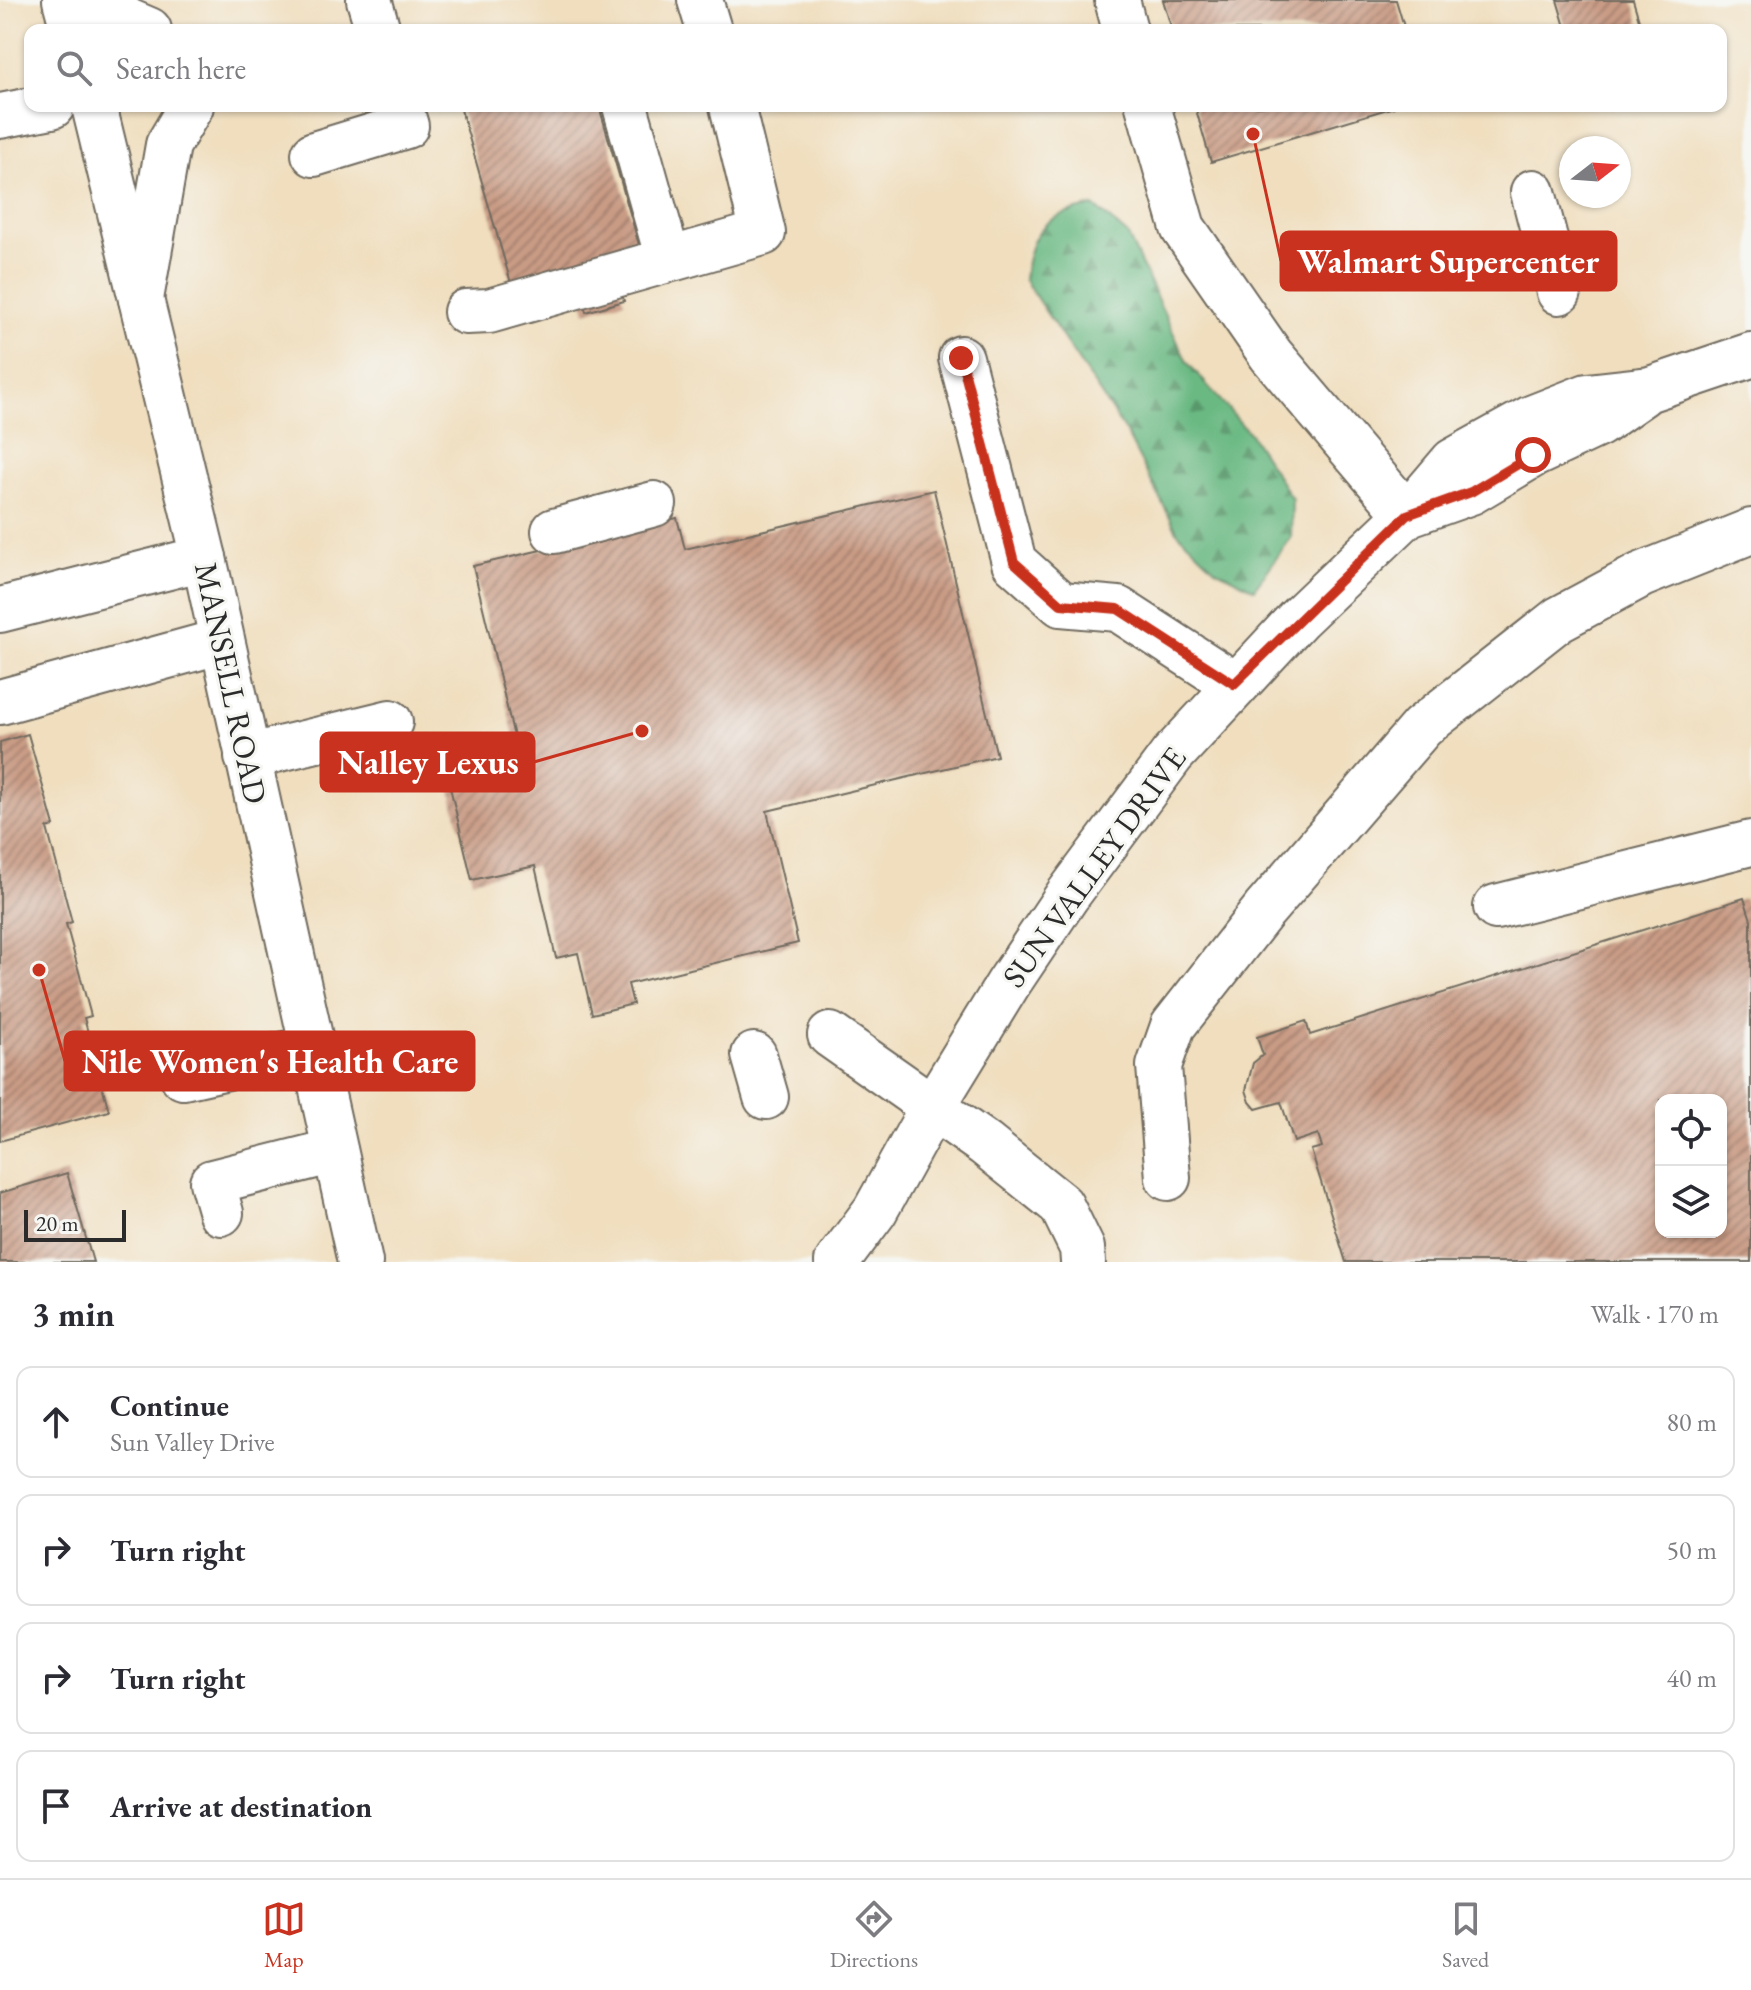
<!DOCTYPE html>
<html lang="en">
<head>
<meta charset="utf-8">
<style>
  body { margin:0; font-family:"EB Garamond",serif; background:#f7f7f7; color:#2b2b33 }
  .controls { position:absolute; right:24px; bottom:24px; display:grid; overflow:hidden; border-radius:16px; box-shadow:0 2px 6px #0004 }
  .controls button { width:72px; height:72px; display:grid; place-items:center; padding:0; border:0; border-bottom:2px solid #e1e1e2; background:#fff; color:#2b2b33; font:40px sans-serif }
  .compass { position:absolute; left:1559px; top:136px; width:72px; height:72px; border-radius:50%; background:#fff; box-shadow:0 2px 6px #0004; rotate:73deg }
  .scale { position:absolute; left:24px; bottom:20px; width:102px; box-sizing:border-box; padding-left:8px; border:4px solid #2b2b2b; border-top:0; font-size:22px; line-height:28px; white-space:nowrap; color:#2b2b2b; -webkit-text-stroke:6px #f6f6f2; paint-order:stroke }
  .stop { position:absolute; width:24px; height:24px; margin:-18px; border:6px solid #c8321e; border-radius:50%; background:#fff }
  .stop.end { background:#c8321e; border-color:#fff; box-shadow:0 2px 8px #0008 }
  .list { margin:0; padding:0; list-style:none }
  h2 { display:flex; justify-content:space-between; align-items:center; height:104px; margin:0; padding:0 32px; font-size:34px }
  h2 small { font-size:26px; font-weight:400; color:#7c7c81 }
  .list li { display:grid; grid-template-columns:52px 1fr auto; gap:24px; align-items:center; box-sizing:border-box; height:112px; margin:0 16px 16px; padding:0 16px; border:2px solid #e1e1e2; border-radius:16px }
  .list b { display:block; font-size:30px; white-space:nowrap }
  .list p { margin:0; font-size:26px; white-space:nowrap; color:#7c7c81 }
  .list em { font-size:26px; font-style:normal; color:#7c7c81 }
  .icon { flex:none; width:44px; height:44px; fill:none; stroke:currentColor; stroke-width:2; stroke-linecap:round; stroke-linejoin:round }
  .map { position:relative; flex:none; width:1751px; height:1262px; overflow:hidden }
  .search { position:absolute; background:#fff; box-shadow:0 2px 6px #0004; left:24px; right:24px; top:24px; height:88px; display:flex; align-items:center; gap:20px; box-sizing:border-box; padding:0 28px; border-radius:16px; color:#7c7c81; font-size:30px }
  .sheet { height:616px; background:#fff }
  nav { display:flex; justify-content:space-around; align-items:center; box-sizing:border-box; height:112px; border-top:2px solid #e1e1e2; background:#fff; font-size:22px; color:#7c7c81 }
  nav a { display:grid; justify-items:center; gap:4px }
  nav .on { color:#c8321e }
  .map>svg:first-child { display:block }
  .forest { fill:url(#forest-firs); stroke:#4b7257; stroke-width:2 }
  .building { fill:url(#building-hatch); fill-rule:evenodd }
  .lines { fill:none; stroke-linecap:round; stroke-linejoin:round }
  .minor-casing { stroke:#706a5e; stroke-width:48 }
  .major-casing { stroke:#706a5e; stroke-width:48 }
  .minor { stroke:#fff; stroke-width:44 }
  .major { stroke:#fff; stroke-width:44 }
  .route { stroke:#c8321e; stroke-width:10 }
  .labels { text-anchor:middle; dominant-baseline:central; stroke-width:6; stroke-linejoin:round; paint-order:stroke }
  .street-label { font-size:32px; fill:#2b2b2b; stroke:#f6f6f2 }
  .leader { fill:none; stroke:#c8321e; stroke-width:3 }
  .callout-dot { fill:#c8321e; stroke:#f6f6f2; stroke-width:3 }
  .callout { fill:#c8321e; stroke:#c8321e; stroke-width:3 }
  .callout-label { font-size:34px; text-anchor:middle; font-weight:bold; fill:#fff }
</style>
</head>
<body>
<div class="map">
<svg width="1751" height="1262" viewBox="0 0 1751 1262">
  <defs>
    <pattern id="forest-firs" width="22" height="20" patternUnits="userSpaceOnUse" patternTransform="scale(2)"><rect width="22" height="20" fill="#6bb983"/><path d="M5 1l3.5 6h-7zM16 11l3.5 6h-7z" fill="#58976b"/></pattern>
    <pattern id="building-hatch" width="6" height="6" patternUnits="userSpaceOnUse" patternTransform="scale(2)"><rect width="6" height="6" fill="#c99b85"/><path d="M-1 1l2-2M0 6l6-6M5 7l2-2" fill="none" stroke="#a37f6d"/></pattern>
  </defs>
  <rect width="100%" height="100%" fill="#f6f6f2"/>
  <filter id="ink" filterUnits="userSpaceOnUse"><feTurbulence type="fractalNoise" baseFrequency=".0125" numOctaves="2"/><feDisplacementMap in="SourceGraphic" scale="16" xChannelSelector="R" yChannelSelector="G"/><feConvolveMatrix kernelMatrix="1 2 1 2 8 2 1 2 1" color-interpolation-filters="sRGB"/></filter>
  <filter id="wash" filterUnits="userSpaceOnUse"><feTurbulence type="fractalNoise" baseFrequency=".006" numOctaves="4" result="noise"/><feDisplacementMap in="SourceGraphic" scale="32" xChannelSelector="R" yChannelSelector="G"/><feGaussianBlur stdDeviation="1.8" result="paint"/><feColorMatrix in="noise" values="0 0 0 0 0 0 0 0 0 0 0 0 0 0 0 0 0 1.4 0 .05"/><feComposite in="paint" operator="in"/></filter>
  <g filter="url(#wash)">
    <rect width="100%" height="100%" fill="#f0debe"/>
    <!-- forest -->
    <path class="forest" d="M 1094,206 L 1127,234 L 1187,362 L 1250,434 L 1292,499 L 1291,538 L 1254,589 L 1215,569 L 1178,533 L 1125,431 L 1024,279 C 1031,228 1044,216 1094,206 Z"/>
    <g id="blocks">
      <!-- building -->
      <path class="building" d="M 1163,0 L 1396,0 L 1405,30 L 1172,30 Z
        M 1557,0 L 1633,0 L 1642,30 L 1566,30 Z
        M 460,106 L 599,106 L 639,245 L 611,253 L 624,301 L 586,312 L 573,264 L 511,283 Z
        M 1195,106 L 1394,106 L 1394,107 L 1211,162 Z
        M 934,490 L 997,756 L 767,811 L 798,943 L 628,984 L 633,1004 L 592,1014 L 578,953 L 556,958 L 535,866 L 472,880 L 445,766 L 517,749 L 473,566 L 677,518 L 685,549 Z
        M 28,734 L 54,826 L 47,828 L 72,922 L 66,924 L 91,1016 L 84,1018 L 109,1111 L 0,1141 L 0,742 Z
        M 1744,898 L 1751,920 L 1751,1262 L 1346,1262 L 1311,1150 L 1322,1147 L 1318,1134 L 1294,1142 L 1281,1102 L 1256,1109 L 1250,1102 L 1246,1090 L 1253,1063 L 1263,1055 L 1257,1037 L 1306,1021 L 1310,1035 ZM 1661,1100 L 1721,1100 L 1721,1232 L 1661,1232 Z
        M 67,1173 L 93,1262 L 0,1262 L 0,1193 Z"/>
    </g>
  </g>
  <g filter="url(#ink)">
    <use href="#blocks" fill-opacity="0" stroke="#706a5e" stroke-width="2"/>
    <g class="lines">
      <!-- minor casing -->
      <g class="minor-casing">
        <path id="minor" d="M 98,0 L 128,21 L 149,30
          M 369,0 L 378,30
          M 700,0 L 709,30
          M 1117,0 L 1125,30
          M 625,106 L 668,259
          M 1148,106 L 1183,228 L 1271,355 L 1407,515
          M 0,116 L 52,106
          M 314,154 L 406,126 L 400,106
          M 1533,192 L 1559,292
          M 141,299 L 168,145 L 191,106
          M 466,312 L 489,311 L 763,233 L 732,106
          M 961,358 L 1014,562 L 1061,604 L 1118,609 L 1234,684
          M 1409,514 L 1471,492 L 1533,455 L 1599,424 L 1642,394
          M 554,531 L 654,504
          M 0,610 L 204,558
          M 0,702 L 222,641
          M 247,757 L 390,722
          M 1496,907 L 1751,843
          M 830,1035 L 985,1144 L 1061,1205 L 1082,1248 L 1083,1262
          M 754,1055 L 766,1097
          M 183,1077 L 312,1048
          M 1168,1178 L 1159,1066 L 1173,1026 L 1264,910 L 1422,727 L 1559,619 L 1641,575 L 1751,531
          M 221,1213 L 212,1182 L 335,1151
          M 837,1262 L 875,1211 L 932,1108 L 1008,984 L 1067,896 L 1172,755 L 1298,619 L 1407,515 L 1453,461 L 1531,418 L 1587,396 L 1650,389 L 1751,355"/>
      </g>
      <!-- major casing -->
      <g class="major-casing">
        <path id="major" d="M 65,0 L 73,30
          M 94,106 L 204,558 L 360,1262"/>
      </g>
      <!-- minor -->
      <use href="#minor" class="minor"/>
      <!-- major -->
      <use href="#major" class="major"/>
    </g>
  </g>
  <g class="lines" filter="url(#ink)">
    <!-- route -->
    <path class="route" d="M 961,358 L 1014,562 L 1061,604 L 1118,609 L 1234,684 L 1407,515 L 1471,492 L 1533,455"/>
  </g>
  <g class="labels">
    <!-- street labels -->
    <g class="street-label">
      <text transform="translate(231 683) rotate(78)">MANSELL ROAD</text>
      <text transform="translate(1094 867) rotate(-54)">SUN VALLEY DRIVE</text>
    </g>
  </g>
  <!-- callouts -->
  <path class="leader" d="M1253 134L1281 261M642 731L534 762M39 970L65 1061"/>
  <g class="callout-dot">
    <circle cx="1253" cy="134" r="8"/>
    <circle cx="642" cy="731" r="8"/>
    <circle cx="39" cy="970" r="8"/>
  </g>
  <g class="callout">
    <rect x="1281" y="232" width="335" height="58" rx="8"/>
    <rect x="321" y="733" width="213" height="58" rx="8"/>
    <rect x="65" y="1032" width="409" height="58" rx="8"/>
  </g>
  <g class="callout-label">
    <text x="1448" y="273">Walmart Supercenter</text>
    <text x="428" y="774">Nalley Lexus</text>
    <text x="270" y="1073">Nile Women's Health Care</text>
  </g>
</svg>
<div class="controls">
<button><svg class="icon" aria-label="locate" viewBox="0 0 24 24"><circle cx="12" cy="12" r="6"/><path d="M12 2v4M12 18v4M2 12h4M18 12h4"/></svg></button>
<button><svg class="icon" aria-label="layers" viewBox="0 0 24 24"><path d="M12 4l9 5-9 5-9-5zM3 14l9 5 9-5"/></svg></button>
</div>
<svg class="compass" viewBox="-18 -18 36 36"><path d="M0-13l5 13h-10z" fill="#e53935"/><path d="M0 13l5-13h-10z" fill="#7c7c81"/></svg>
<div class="scale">20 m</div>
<div class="stop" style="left:1533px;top:455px"></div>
<div class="stop end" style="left:961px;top:358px"></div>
<div class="search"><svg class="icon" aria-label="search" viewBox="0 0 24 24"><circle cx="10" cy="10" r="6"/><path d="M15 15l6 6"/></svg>Search here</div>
</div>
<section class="sheet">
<h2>3 min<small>Walk · 170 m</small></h2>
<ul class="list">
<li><svg class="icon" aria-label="ahead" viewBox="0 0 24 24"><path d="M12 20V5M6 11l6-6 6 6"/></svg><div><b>Continue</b><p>Sun Valley Drive</p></div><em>80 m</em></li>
<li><svg class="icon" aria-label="right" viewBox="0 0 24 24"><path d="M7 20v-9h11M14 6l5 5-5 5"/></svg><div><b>Turn right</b></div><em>50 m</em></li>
<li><svg class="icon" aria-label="right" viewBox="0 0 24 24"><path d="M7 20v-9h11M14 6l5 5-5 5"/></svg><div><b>Turn right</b></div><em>40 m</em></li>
<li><svg class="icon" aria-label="arrive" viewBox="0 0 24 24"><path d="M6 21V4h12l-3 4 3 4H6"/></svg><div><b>Arrive at destination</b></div></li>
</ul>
</section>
<nav>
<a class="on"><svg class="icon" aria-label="map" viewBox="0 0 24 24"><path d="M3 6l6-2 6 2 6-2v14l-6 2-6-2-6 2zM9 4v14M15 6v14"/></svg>Map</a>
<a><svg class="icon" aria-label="directions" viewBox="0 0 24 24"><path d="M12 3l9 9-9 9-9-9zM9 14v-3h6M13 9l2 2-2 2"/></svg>Directions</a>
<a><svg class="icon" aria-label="saved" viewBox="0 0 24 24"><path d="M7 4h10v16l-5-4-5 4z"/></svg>Saved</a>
</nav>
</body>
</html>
